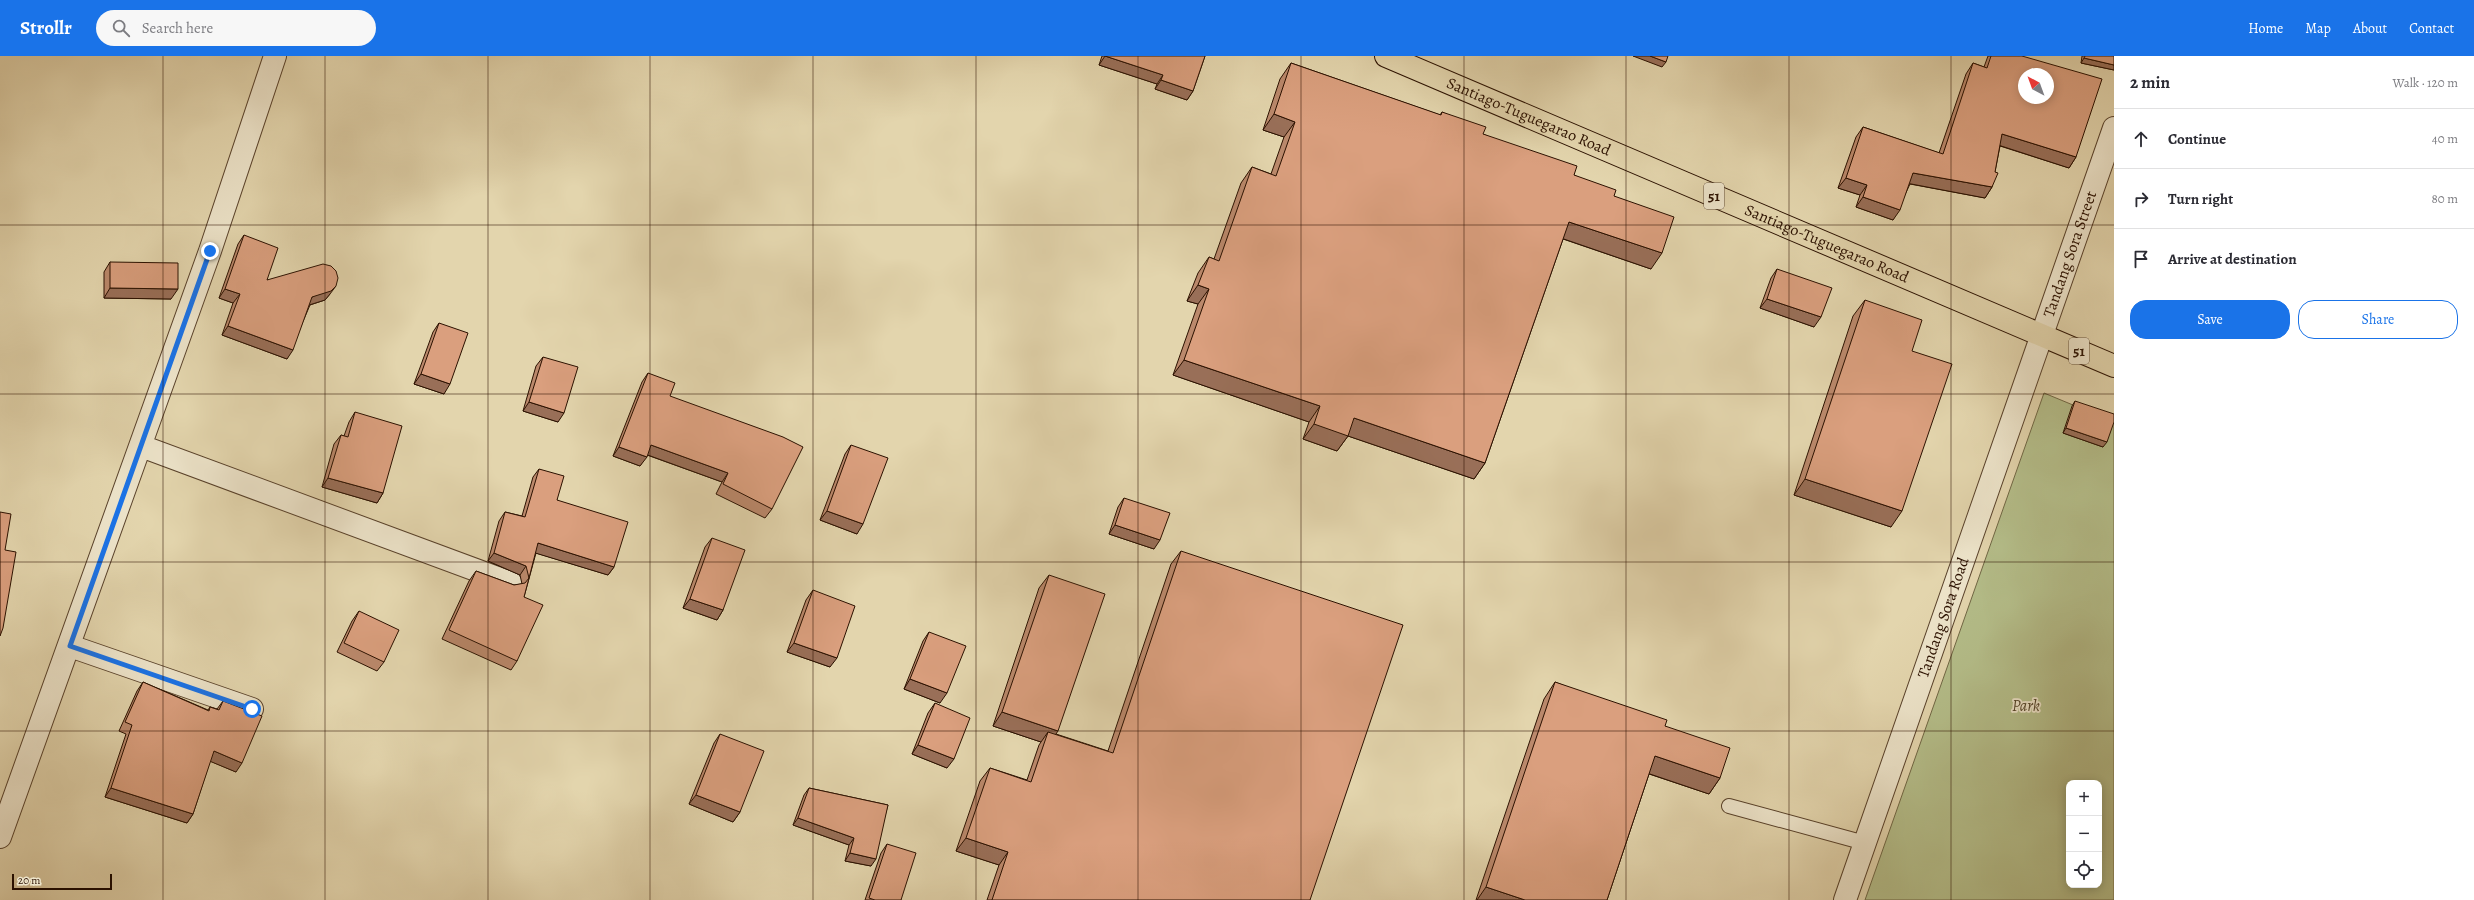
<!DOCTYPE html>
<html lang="en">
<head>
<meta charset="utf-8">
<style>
  body { margin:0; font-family:Alegreya,serif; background:#f7f7f7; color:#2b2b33 }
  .controls { position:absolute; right:12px; bottom:12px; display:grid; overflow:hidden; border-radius:8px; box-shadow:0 2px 10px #0003 }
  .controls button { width:36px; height:36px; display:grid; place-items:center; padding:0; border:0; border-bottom:1px solid #e1e1e2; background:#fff; color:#2b2b33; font:20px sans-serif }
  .compass { position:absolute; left:2018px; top:12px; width:36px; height:36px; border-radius:50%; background:#fff; box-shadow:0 2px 10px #0003; rotate:319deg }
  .scale { position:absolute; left:12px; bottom:10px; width:100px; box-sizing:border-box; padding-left:4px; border:2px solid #2b1100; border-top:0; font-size:11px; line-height:14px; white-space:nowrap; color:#2b1100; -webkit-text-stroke:3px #ede4ca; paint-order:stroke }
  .stop { position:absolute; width:12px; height:12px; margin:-9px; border:3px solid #1a73e8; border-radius:50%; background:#fff }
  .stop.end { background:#1a73e8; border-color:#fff; box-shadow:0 1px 4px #0008 }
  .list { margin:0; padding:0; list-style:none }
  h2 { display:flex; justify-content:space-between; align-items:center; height:52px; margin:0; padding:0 16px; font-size:17px }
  h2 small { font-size:13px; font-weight:400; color:#7c7c81 }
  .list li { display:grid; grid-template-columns:26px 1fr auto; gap:12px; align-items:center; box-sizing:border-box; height:60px; padding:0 16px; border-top:1px solid #e1e1e2 }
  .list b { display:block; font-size:15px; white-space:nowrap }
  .list em { font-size:13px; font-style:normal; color:#7c7c81 }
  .actions { display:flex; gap:8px; padding:12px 16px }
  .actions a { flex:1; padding:9px 0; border:1px solid #1a73e8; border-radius:16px; text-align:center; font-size:14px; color:#1a73e8 }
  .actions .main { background:#1a73e8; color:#fff }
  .icon { flex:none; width:22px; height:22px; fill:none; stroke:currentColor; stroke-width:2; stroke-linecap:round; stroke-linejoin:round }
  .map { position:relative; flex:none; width:2114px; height:844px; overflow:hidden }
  header { display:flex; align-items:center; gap:24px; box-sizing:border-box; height:56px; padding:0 20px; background:#1a73e8; color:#fff }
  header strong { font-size:19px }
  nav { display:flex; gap:22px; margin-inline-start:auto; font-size:14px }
  .search { width:280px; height:36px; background:#f7f7f7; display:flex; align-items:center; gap:10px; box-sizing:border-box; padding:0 14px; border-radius:22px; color:#7c7c81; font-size:15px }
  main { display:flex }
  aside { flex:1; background:#fff }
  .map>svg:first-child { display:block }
  .green { fill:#b4bd89; stroke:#706744; fill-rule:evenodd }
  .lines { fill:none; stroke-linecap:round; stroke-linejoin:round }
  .service-casing { stroke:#59422b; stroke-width:16 }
  .minor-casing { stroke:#59422b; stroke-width:24 }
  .tertiary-casing { stroke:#59422b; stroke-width:24 }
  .trunk-casing { stroke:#2b1100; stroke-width:24 }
  .service { stroke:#ede4ca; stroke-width:14 }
  .minor { stroke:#ede4ca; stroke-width:22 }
  .tertiary { stroke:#ede4ca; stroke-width:22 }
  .trunk { stroke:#e3d5ad; stroke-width:22 }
  .wall { fill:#bb896c; stroke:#2b1100 }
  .shaded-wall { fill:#996f58; stroke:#2b1100 }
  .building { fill:#da9f7e; stroke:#2b1100; fill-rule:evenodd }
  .route { stroke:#1a73e8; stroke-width:5 }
  .grid { fill:none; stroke:#2b1100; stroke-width:1; stroke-opacity:0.55 }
  .labels { text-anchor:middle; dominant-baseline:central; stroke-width:3.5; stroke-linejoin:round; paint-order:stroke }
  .shield { fill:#ede4ca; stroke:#65503d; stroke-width:1 }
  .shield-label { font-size:15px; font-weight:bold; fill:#2b1100 }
  .street-label { font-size:16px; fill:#2b1100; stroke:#ede4ca }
  .park-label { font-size:16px; font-style:italic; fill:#544529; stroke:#ede4ca }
</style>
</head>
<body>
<header>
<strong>Strollr</strong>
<div class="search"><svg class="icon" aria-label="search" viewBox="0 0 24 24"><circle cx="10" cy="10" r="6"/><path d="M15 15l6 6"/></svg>Search here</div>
<nav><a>Home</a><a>Map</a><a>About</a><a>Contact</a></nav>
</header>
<main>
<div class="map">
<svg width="2114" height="844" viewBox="0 0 2114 844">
  <rect width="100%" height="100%" fill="#e3d5ad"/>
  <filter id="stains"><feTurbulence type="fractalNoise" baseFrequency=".005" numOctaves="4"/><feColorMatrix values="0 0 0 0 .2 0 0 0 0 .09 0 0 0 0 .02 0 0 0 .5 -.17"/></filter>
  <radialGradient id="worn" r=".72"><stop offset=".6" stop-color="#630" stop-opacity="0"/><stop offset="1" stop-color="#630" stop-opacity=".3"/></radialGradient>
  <!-- green -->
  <path class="green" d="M 2044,337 L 2114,366 L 2114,844 L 1865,844 ZM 2069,727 L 2099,727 L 2099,829 L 2069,829 Z"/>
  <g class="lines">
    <!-- service casing -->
    <g class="service-casing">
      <path id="service" d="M 1729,750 L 1865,787"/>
    </g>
    <!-- minor casing -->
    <g class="minor-casing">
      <path id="minor" d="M 141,390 L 511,527
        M 70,590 L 252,653
        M 0,781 L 210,195 L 275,0"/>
    </g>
    <!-- tertiary casing -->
    <g class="tertiary-casing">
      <g id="tertiary">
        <path id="s1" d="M 1845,844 L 2114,72"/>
      </g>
    </g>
    <!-- trunk casing -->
    <g class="trunk-casing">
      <g id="trunk">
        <path id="s2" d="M 1386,0 L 2114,310"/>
      </g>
    </g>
    <!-- service -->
    <use href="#service" class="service"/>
    <!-- minor -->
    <use href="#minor" class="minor"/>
    <!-- tertiary -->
    <use href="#tertiary" class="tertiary"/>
    <!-- trunk -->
    <use href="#trunk" class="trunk"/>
  </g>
  <!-- wall -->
  <path class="wall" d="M 1102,0 L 1205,0 L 1193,35 L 1187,44 L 1155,33 L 1157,28 L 1099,9 Z
    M 1988,0 L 2022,0 L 2076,101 L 2069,112 L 2000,90 L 1992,131 L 1985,142 L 1910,128 L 1893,164 L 1856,151 L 1860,139 L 1838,132 L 1856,81 L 1863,71 L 1939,97 L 1966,18 L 1973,7 L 1984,11 Z
    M 2082,0 L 2114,0 L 2114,14 L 2081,7 Z
    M 1291,7 L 1440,59 L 1442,56 L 1483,78 L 1574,119 L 1614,140 L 1651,213 L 1563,183 L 1485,407 L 1474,423 L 1348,380 L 1337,395 L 1303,383 L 1309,366 L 1173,319 L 1198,248 L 1187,245 L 1198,217 L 1209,201 L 1214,203 L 1241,127 L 1252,111 L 1271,118 L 1284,81 L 1263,74 L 1280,23 Z
    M 244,179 L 267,224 L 330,238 L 325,244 L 310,249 L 287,303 L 222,279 L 233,247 L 219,242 L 238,188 Z
    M 110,206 L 171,243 L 104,242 L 104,216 Z
    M 1777,213 L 1814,271 L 1760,252 L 1771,222 Z
    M 1865,244 L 1912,295 L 1891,471 L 1794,439 L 1853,260 Z
    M 439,267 L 444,338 L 414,328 L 433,276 Z
    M 543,301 L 558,366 L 523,355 L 536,310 Z
    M 648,317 L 772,453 L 765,462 L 716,438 L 722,426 L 647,399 L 640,410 L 613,400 L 642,326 Z
    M 2075,345 L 2103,391 L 2063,377 L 2072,350 Z
    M 355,356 L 383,437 L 377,447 L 322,431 L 334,388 L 341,379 L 344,380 L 349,366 Z
    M 851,389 L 857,478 L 820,464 L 845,398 Z
    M 539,413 L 557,444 L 614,511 L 608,519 L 536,497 L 524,541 L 517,605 L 511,614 L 442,583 L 469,525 L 476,515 L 514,529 L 522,528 L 520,519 L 488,505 L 499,465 L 505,456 L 522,460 L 533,421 Z
    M 1124,442 L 1154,493 L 1109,478 L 1118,451 Z
    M 712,482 L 723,554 L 717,564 L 683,552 L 705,491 Z
    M 1181,495 L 1310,844 L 987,844 L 999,809 L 956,795 L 980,725 L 990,712 L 1027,724 L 1039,689 L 1041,686 L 993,670 L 1039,532 L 1049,519 L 1056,678 L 1108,695 L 1171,508 Z
    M 813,534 L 830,611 L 787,596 L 806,544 Z
    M 359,555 L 384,606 L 377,615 L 337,596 L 352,565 Z
    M 929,576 L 940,647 L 904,633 L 923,585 Z
    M 143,626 L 208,654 L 210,651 L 217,653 L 223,645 L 236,716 L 210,705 L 193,758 L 187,767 L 105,741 L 126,678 L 119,675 L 137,635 Z
    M 1555,626 L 1665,670 L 1720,722 L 1709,738 L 1649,718 L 1607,844 L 1476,844 L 1544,643 Z
    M 935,647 L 947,712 L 912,698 L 928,657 Z
    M 720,678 L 740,756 L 733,766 L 689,748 L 714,687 Z
    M 809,732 L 888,749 L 871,810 L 845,805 L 849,789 L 793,769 L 804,739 Z
    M 887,788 L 901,844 L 865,844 L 881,797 Z"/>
  <!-- shaded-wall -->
  <path class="shaded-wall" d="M 1105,0 L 1163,19 L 1157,28 L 1099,9 Z
    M 1633,0 L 1650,0 L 1666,6 L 1662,11 Z
    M 2084,2 L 2114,9 L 2114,14 L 2081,7 Z
    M 1161,24 L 1193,35 L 1187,44 L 1155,33 Z
    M 1274,58 L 1295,66 L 1284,81 L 1263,74 Z
    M 2002,78 L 2076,101 L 2069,112 L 1995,88 Z
    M 1913,117 L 1992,131 L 1985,142 L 1906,127 Z
    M 1846,122 L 1867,129 L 1860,139 L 1838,132 Z
    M 1863,141 L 1900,154 L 1893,164 L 1856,151 Z
    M 1569,166 L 1662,197 L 1651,213 L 1558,181 Z
    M 1198,229 L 1209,233 L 1198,248 L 1187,245 Z
    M 336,230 L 330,238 L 325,244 L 306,250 L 312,241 Z
    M 110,232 L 178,233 L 171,243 L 104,242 Z
    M 225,233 L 240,238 L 233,247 L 219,242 Z
    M 1767,243 L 1821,261 L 1814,271 L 1760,252 Z
    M 228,270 L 293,294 L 287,303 L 222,279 Z
    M 1184,304 L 1320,350 L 1309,366 L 1173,319 Z
    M 421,318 L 450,328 L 444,338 L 414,328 Z
    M 529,346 L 564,357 L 558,366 L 523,355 Z
    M 1354,362 L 1485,407 L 1474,423 L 1348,380 L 1337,395 L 1303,383 L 1314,368 Z
    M 2066,372 L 2107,386 L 2103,391 L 2063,377 Z
    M 651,389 L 728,417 L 722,426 L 645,398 Z
    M 619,391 L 647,401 L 640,410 L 613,400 Z
    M 328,422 L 383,437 L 377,447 L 322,431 Z
    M 1805,423 L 1902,455 L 1891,471 L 1794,439 Z
    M 827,455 L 863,468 L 857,478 L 820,464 Z
    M 1115,469 L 1160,484 L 1154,493 L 1109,478 Z
    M 538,487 L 614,511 L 608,519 L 532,496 Z
    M 494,497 L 526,510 L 520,519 L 488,505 Z
    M 690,543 L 723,554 L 717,564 L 683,552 Z
    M 794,587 L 837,602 L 830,611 L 787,596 Z
    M 910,623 L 947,637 L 940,647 L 904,633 Z
    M 1002,656 L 1058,675 L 1049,688 L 1048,676 L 1041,686 L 993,670 Z
    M 918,689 L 954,703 L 947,712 L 912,698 Z
    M 214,695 L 242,707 L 236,716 L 207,704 Z
    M 1655,700 L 1720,722 L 1709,738 L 1644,716 Z
    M 111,732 L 193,758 L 187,767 L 105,741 Z
    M 696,739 L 740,756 L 733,766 L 689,748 Z
    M 798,762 L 854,782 L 849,789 L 793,769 Z
    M 966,782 L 1008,796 L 999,809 L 956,795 Z
    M 850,797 L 876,803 L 871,810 L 845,805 Z
    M 1486,831 L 1525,844 L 1477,844 Z"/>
  <!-- building -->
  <path class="building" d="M 1105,0 L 1205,0 L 1193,35 L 1161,24 L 1163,19 Z
    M 1650,0 L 1668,0 L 1666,6 Z
    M 1991,0 L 2022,0 L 2102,23 L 2076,101 L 2002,78 L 1995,116 L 1998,117 L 1992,131 L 1913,117 L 1900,154 L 1863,141 L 1867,129 L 1846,122 L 1863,71 L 1943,98 L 1973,7 L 1987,12 ZM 2024,18 L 2048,18 L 2048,42 L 2024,42 Z
    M 2085,0 L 2114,0 L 2114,9 L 2084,2 Z
    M 1291,7 L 1441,59 L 1442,56 L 1486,71 L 1483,78 L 1577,110 L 1574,119 L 1616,134 L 1614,140 L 1674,161 L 1662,197 L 1569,166 L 1485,407 L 1354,362 L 1348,380 L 1314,368 L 1320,350 L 1184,304 L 1209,233 L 1198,229 L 1209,201 L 1219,205 L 1252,111 L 1276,120 L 1295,66 L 1274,58 Z
    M 244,179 L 278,192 L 267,224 L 323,208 L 331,210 L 336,215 L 338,222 L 336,230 L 331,235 L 312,241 L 293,294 L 228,270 L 240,238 L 225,233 Z
    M 110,206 L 178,207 L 178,233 L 110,232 Z
    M 1777,213 L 1832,232 L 1821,261 L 1767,243 Z
    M 1865,244 L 1922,264 L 1912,295 L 1952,308 L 1902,455 L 1805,423 Z
    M 439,267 L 468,277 L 450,328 L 421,318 Z
    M 543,301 L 578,311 L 564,357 L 529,346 Z
    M 648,317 L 675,327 L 670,340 L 783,381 L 803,391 L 772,453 L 723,428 L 728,417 L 651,389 L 647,401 L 619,391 Z
    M 2075,345 L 2114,358 L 2114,366 L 2107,386 L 2066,372 Z
    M 355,356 L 402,370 L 383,437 L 328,422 L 341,379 L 348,381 Z
    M 851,389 L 888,402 L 863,468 L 827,455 Z
    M 539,413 L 564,420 L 557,444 L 628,466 L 614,511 L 538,487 L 529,522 L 526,510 L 494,497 L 505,456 L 525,461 Z
    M 1124,442 L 1170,457 L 1160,484 L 1115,469 Z
    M 0,456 L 11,458 L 5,494 L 16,496 L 3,572 L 0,580 Z
    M 712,482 L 745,494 L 723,554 L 690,543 Z
    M 1181,495 L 1403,569 L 1310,844 L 992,844 L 1008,796 L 966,782 L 990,712 L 1031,726 L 1048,676 L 1113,697 Z
    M 476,515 L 514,529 L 525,527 L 529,522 L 524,541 L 543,549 L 517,605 L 449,574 Z
    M 1049,519 L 1105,538 L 1058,675 L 1002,656 Z
    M 813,534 L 855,550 L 837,602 L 794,587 Z
    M 359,555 L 399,574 L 384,606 L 344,587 Z
    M 929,576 L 966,590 L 947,637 L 910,623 Z
    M 143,626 L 209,655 L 210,651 L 219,654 L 223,645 L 262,660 L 242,707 L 214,695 L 193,758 L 111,732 L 132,669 L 125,666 Z
    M 1555,626 L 1667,664 L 1665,670 L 1730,692 L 1720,722 L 1655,700 L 1607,844 L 1525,844 L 1486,831 Z
    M 935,647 L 970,662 L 954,703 L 918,689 Z
    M 720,678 L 764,695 L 740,756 L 696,739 Z
    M 809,732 L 888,749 L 876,803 L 850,797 L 854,782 L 798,762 Z
    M 887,788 L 916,797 L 901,844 L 875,844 L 869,842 Z"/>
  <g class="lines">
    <!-- route -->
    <path class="route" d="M 210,195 L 70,590 L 252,653"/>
  </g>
  <!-- grid -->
  <path class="grid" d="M 163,0 L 163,844M 325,0 L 325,844M 488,0 L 488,844M 650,0 L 650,844M 813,0 L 813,844M 976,0 L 976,844M 1138,0 L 1138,844M 1301,0 L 1301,844M 1464,0 L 1464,844M 1626,0 L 1626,844M 1789,0 L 1789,844M 1951,0 L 1951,844M 0,169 L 2114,169M 0,338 L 2114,338M 0,506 L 2114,506M 0,675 L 2114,675"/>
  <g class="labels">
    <!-- shield labels -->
    <g class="shield">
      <rect x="1704" y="127" width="20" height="26" rx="3"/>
      <rect x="2069" y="282" width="20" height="26" rx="3"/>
    </g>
    <g class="shield-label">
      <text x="1714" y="140">51</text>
      <text x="2079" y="295">51</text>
    </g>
    <!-- street labels -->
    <g class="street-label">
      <text stroke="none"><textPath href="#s2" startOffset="155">Santiago-Tuguegarao Road</textPath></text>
      <text stroke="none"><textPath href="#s2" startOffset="479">Santiago-Tuguegarao Road</textPath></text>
      <text stroke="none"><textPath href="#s1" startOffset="684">Tandang Sora Street</textPath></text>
      <text stroke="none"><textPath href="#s1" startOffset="299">Tandang Sora Road</textPath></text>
    </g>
    <!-- park labels -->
    <g class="park-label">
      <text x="2026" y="650">Park</text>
    </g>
  </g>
  <rect width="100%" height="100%" filter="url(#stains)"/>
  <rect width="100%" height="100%" fill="url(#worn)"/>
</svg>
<div class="controls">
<button>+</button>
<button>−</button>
<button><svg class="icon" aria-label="locate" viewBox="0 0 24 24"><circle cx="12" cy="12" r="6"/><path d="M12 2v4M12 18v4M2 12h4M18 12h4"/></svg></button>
</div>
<svg class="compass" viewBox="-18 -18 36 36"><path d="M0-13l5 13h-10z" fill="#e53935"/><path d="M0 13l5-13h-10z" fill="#7c7c81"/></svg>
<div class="scale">20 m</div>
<div class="stop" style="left:252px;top:653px"></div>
<div class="stop end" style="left:210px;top:195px"></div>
</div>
<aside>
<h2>2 min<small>Walk · 120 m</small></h2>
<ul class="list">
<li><svg class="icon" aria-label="ahead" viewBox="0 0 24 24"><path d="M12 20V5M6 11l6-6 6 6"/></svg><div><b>Continue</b></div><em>40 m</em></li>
<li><svg class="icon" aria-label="right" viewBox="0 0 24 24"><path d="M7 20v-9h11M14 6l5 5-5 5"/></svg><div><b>Turn right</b></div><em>80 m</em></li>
<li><svg class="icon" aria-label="arrive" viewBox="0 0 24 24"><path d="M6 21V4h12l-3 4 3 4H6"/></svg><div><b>Arrive at destination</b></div></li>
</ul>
<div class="actions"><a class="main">Save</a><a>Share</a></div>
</aside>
</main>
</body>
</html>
